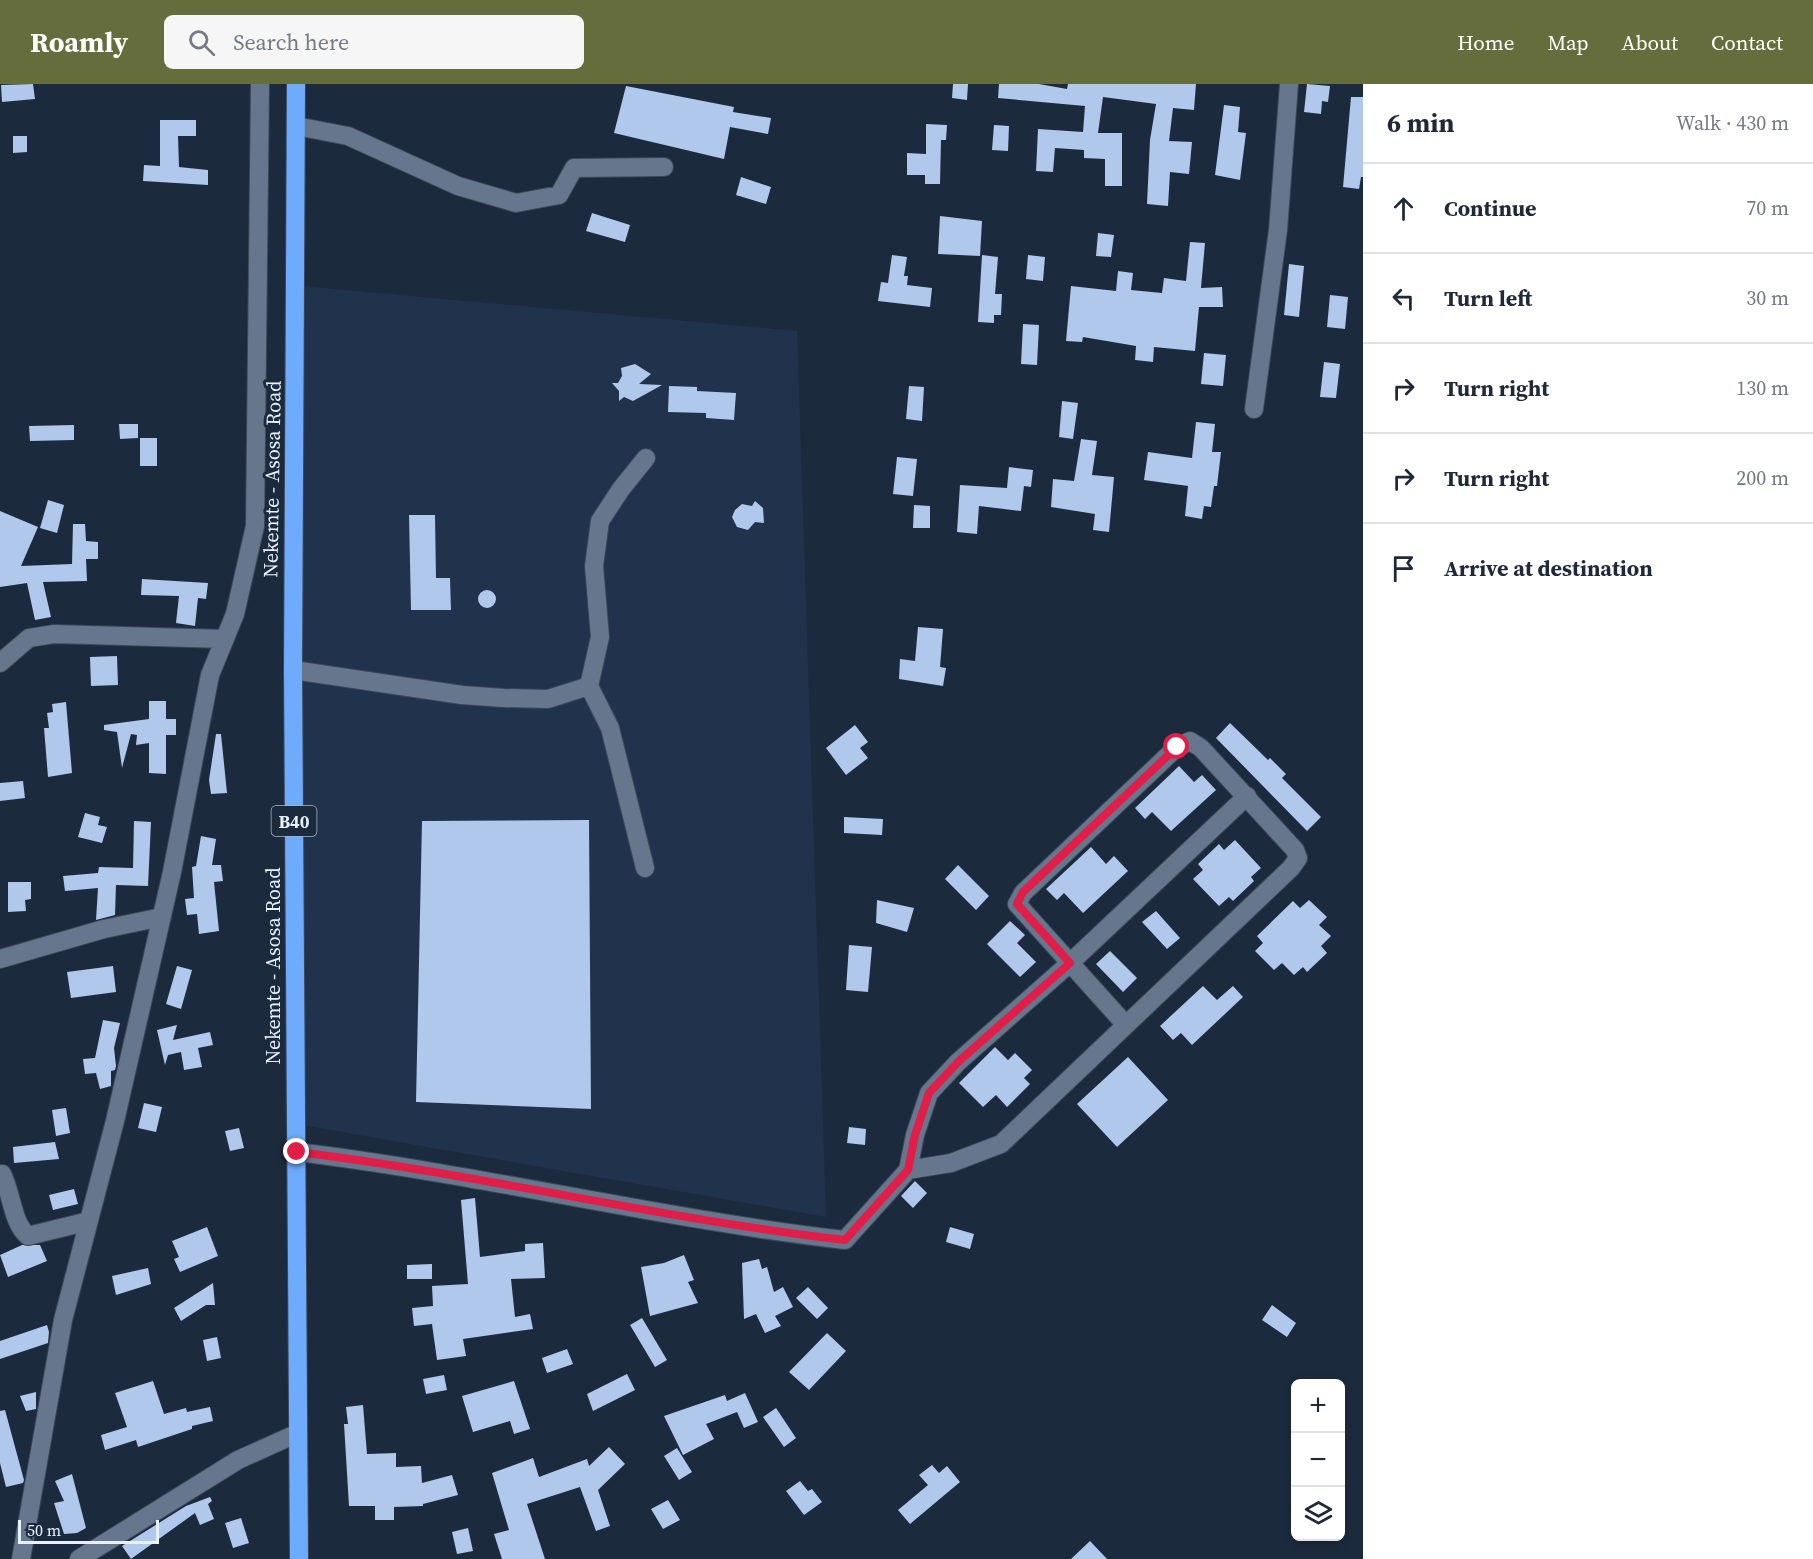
<!DOCTYPE html>
<html lang="en">
<head>
<meta charset="utf-8">
<style>
  body { margin:0; font-family:"Source Serif 4",serif; background:#f6f6f7; color:#1f2937 }
  .controls { position:absolute; right:18px; bottom:18px; display:grid; overflow:hidden; border-radius:9px; box-shadow:0 3px 9px #0003 }
  .controls button { width:54px; height:54px; display:grid; place-items:center; padding:0; border:0; border-bottom:2px solid #e0e1e3; background:#fff; color:#1f2937; font:30px sans-serif }
  .scale { position:absolute; left:18px; bottom:15px; width:141px; box-sizing:border-box; padding-left:6px; border:3px solid #e7f1fe; border-top:0; font-size:16px; line-height:21px; white-space:nowrap; color:#e7f1fe; -webkit-text-stroke:4px #1c2a3d; paint-order:stroke }
  .stop { position:absolute; width:18px; height:18px; margin:-14px; border:4px solid #e11d48; border-radius:50%; background:#fff }
  .stop.end { background:#e11d48; border-color:#fff; box-shadow:0 2px 6px #0008 }
  .list { margin:0; padding:0; list-style:none }
  h2 { display:flex; justify-content:space-between; align-items:center; height:78px; margin:0; padding:0 24px; font-size:26px }
  h2 small { font-size:20px; font-weight:400; color:#747a83 }
  .list li { display:grid; grid-template-columns:39px 1fr auto; gap:18px; align-items:center; box-sizing:border-box; height:90px; padding:0 24px; border-top:2px solid #e0e1e3 }
  .list b { display:block; font-size:22px; white-space:nowrap }
  .list em { font-size:20px; font-style:normal; color:#747a83 }
  .icon { flex:none; width:33px; height:33px; fill:none; stroke:currentColor; stroke-width:2; stroke-linecap:round; stroke-linejoin:round }
  .map { position:relative; flex:none; width:1363px; height:1475px; overflow:hidden }
  header { display:flex; align-items:center; gap:36px; box-sizing:border-box; height:84px; padding:0 30px; background:#656d3d; color:#fff }
  header strong { font-size:28px }
  nav { display:flex; gap:33px; margin-inline-start:auto; font-size:21px }
  .search { width:420px; height:54px; background:#f6f6f7; display:flex; align-items:center; gap:15px; box-sizing:border-box; padding:0 21px; border-radius:9px; color:#747a83; font-size:22px }
  main { display:flex }
  aside { flex:1; background:#fff }
  .map>svg:first-child { display:block }
  .built { fill:#21334c }
  .building { fill:#afc8eb }
  .lines { fill:none; stroke-linecap:round; stroke-linejoin:round }
  .minor-casing { stroke:#3c4858; stroke-width:20 }
  .highway-casing { stroke:#3c4858; stroke-width:20 }
  .minor { stroke:#66768d; stroke-width:18 }
  .highway { stroke:#6fabfd; stroke-width:18 }
  .route { stroke:#e11d48; stroke-width:8 }
  .labels { text-anchor:middle; dominant-baseline:central; stroke-width:6; stroke-linejoin:round; paint-order:stroke }
  .shield { fill:#1c2a3d; stroke:#aab5c4; stroke-width:1.5 }
  .shield-label { font-size:18px; font-weight:bold; fill:#e7f1fe }
  .street-label { font-size:20px; fill:#e7f1fe; stroke:#1c2a3d }
</style>
</head>
<body>
<header>
<strong>Roamly</strong>
<div class="search"><svg class="icon" aria-label="search" viewBox="0 0 24 24"><circle cx="10" cy="10" r="6"/><path d="M15 15l6 6"/></svg>Search here</div>
<nav><a>Home</a><a>Map</a><a>About</a><a>Contact</a></nav>
</header>
<main>
<div class="map">
<svg width="1363" height="1475" viewBox="0 0 1363 1475">
  <rect width="100%" height="100%" fill="#1c2a3d"/>
  <!-- built -->
  <path class="built" d="M 289,201 L 797,247 L 826,1133 L 285,1038 Z"/>
  <!-- building -->
  <path class="building" d="M 33,0 L 35,15 L 2,18 L 1,1 Z
    M 953,0 L 968,0 L 967,16 L 952,14 Z
    M 999,0 L 1039,0 L 1067,5 L 1068,0 L 1196,0 L 1194,26 L 1173,24 L 1169,57 L 1192,58 L 1189,90 L 1170,88 L 1168,122 L 1147,120 L 1150,56 L 1156,20 L 1103,13 L 1098,49 L 1122,49 L 1122,102 L 1105,102 L 1105,75 L 1084,74 L 1084,66 L 1055,64 L 1053,88 L 1036,87 L 1038,45 L 1083,48 L 1085,22 L 998,14 Z
    M 1307,0 L 1330,2 L 1328,18 L 1322,17 L 1321,30 L 1304,28 Z
    M 626,2 L 734,23 L 733,28 L 771,34 L 768,50 L 730,43 L 724,75 L 614,49 Z
    M 1351,13 L 1363,13 L 1363,93 L 1361,93 L 1359,105 L 1343,103 Z
    M 1224,21 L 1240,23 L 1238,48 L 1246,49 L 1240,96 L 1215,91 Z
    M 160,36 L 196,36 L 196,52 L 178,52 L 179,83 L 208,86 L 208,101 L 143,97 L 144,81 L 160,82 Z
    M 926,40 L 947,41 L 946,56 L 941,56 L 940,100 L 925,100 L 925,91 L 907,91 L 907,69 L 926,70 Z
    M 994,41 L 1009,42 L 1008,67 L 992,66 Z
    M 13,52 L 27,52 L 27,68 L 13,69 Z
    M 741,93 L 771,103 L 766,120 L 736,111 Z
    M 592,129 L 630,141 L 625,158 L 586,147 Z
    M 940,132 L 982,137 L 980,172 L 938,170 Z
    M 1098,149 L 1114,151 L 1111,173 L 1096,172 Z
    M 1190,158 L 1205,159 L 1201,204 L 1222,203 L 1223,223 L 1199,223 L 1195,267 L 1154,263 L 1153,278 L 1135,276 L 1136,262 L 1083,253 L 1082,258 L 1066,257 L 1071,202 L 1116,207 L 1118,187 L 1133,189 L 1131,206 L 1162,209 L 1164,194 L 1186,197 Z
    M 892,171 L 907,173 L 904,192 L 908,192 L 907,201 L 932,204 L 930,223 L 878,217 L 881,198 L 888,199 Z
    M 982,171 L 998,173 L 995,210 L 1002,210 L 1001,231 L 994,231 L 994,239 L 978,238 Z
    M 1028,171 L 1045,173 L 1043,197 L 1026,195 Z
    M 1289,180 L 1304,182 L 1299,233 L 1284,231 Z
    M 1330,211 L 1348,213 L 1345,245 L 1327,243 Z
    M 1023,240 L 1039,241 L 1037,281 L 1021,280 Z
    M 1204,269 L 1226,271 L 1223,302 L 1201,300 Z
    M 1324,278 L 1340,280 L 1336,314 L 1320,313 Z
    M 635,280 L 651,290 L 639,300 L 662,301 L 633,317 L 624,313 L 619,317 L 619,307 L 612,299 L 618,299 L 622,292 L 621,284 Z
    M 669,302 L 697,303 L 697,307 L 736,309 L 734,336 L 706,334 L 706,329 L 668,328 Z
    M 909,302 L 924,303 L 922,337 L 906,335 Z
    M 1062,317 L 1078,319 L 1073,355 L 1059,353 Z
    M 1196,338 L 1215,340 L 1212,368 L 1221,368 L 1217,402 L 1214,402 L 1211,423 L 1204,422 L 1202,435 L 1185,432 L 1188,402 L 1144,396 L 1148,368 L 1192,374 Z
    M 119,340 L 138,340 L 138,354 L 120,355 Z
    M 74,341 L 74,356 L 30,357 L 29,342 Z
    M 140,354 L 157,354 L 157,382 L 140,382 Z
    M 1081,355 L 1097,357 L 1092,391 L 1114,393 L 1109,448 L 1093,446 L 1095,430 L 1051,423 L 1053,395 L 1074,397 Z
    M 897,373 L 917,375 L 913,412 L 893,410 Z
    M 1009,383 L 1033,386 L 1031,403 L 1024,402 L 1021,427 L 979,422 L 977,450 L 957,448 L 960,401 L 1007,404 Z
    M 48,416 L 64,421 L 57,449 L 40,444 Z
    M 755,417 L 763,424 L 764,439 L 755,438 L 748,446 L 737,443 L 732,433 L 735,426 L 742,420 L 752,422 Z
    M 914,421 L 930,422 L 930,444 L 913,444 Z
    M 0,427 L 38,443 L 21,482 L 72,480 L 73,440 L 85,440 L 86,457 L 98,458 L 98,475 L 86,475 L 87,497 L 43,498 L 51,533 L 35,536 L 27,499 L 0,503 Z
    M 409,431 L 435,431 L 436,494 L 450,494 L 451,526 L 411,526 Z
    M 142,495 L 208,499 L 206,515 L 198,514 L 195,542 L 176,539 L 179,512 L 141,511 Z
    M478 515a9 9 0 1 1 18 0a9 9 0 1 1-18 0Z
    M 918,543 L 943,545 L 940,583 L 946,584 L 943,602 L 899,595 L 900,575 L 915,577 Z
    M 117,572 L 118,601 L 91,602 L 90,573 Z
    M 149,617 L 166,617 L 166,635 L 176,635 L 176,651 L 166,651 L 166,690 L 149,689 L 149,659 L 136,661 L 137,651 L 131,650 L 122,684 L 117,648 L 104,646 L 104,641 L 149,635 Z
    M 66,618 L 72,689 L 48,693 L 44,644 L 49,644 L 47,629 L 53,628 L 52,620 Z
    M 1230,639 L 1268,676 L 1270,674 L 1286,690 L 1282,694 L 1321,733 L 1307,747 L 1216,654 Z
    M 855,641 L 868,658 L 860,664 L 868,674 L 846,691 L 826,664 Z
    M 216,650 L 221,650 L 227,709 L 211,710 L 209,696 Z
    M 1179,682 L 1194,698 L 1202,691 L 1216,706 L 1171,747 L 1152,728 L 1145,735 L 1135,724 Z
    M 23,697 L 25,714 L 0,717 L 0,699 Z
    M 85,729 L 100,733 L 98,741 L 107,743 L 102,759 L 78,753 Z
    M 844,733 L 883,735 L 882,751 L 844,749 Z
    M 589,736 L 591,1025 L 416,1018 L 422,737 Z
    M 134,737 L 151,738 L 148,802 L 116,801 L 115,831 L 96,836 L 98,804 L 65,807 L 63,792 L 98,789 L 99,783 L 133,784 Z
    M 201,752 L 216,755 L 212,781 L 221,781 L 223,797 L 214,798 L 219,847 L 199,850 L 197,830 L 187,831 L 185,815 L 194,814 L 192,783 L 196,782 Z
    M 1235,756 L 1261,784 L 1251,793 L 1254,797 L 1233,817 L 1229,813 L 1219,822 L 1193,795 L 1203,786 L 1198,780 L 1219,760 L 1224,766 Z
    M 1091,763 L 1106,780 L 1114,772 L 1128,787 L 1083,829 L 1064,809 L 1057,816 L 1046,805 Z
    M 958,781 L 989,812 L 976,826 L 945,795 Z
    M 8,798 L 31,798 L 31,815 L 25,816 L 26,827 L 8,828 Z
    M 877,816 L 914,824 L 907,848 L 876,839 Z
    M 1309,816 L 1327,833 L 1319,841 L 1331,852 L 1321,862 L 1327,869 L 1307,888 L 1303,883 L 1294,891 L 1282,879 L 1274,886 L 1255,867 L 1263,859 L 1257,852 L 1293,817 L 1300,824 Z
    M 1156,827 L 1180,854 L 1167,865 L 1142,838 Z
    M 1010,837 L 1025,851 L 1017,859 L 1036,878 L 1020,893 L 987,860 Z
    M 849,861 L 872,863 L 868,908 L 846,906 Z
    M 1110,867 L 1137,894 L 1123,908 L 1096,880 Z
    M 113,882 L 116,908 L 71,914 L 67,888 Z
    M 177,882 L 192,886 L 181,925 L 166,920 Z
    M 1203,902 L 1217,916 L 1233,902 L 1243,913 L 1192,961 L 1181,949 L 1173,956 L 1160,942 Z
    M 103,936 L 120,939 L 114,964 L 116,982 L 115,986 L 111,987 L 111,1002 L 100,1005 L 96,989 L 85,990 L 83,975 L 95,974 Z
    M 177,941 L 173,956 L 210,948 L 213,961 L 198,964 L 202,983 L 184,986 L 181,968 L 168,971 L 165,981 L 157,946 Z
    M 995,963 L 1008,976 L 1015,969 L 1032,986 L 1024,994 L 1030,1000 L 1007,1023 L 996,1011 L 983,1023 L 959,999 Z
    M 1128,973 L 1168,1016 L 1117,1063 L 1077,1020 Z
    M 144,1019 L 162,1023 L 156,1048 L 138,1044 Z
    M 66,1024 L 70,1049 L 56,1052 L 52,1026 Z
    M 849,1043 L 866,1045 L 865,1061 L 847,1059 Z
    M 239,1044 L 244,1064 L 230,1067 L 225,1047 Z
    M 55,1058 L 59,1075 L 14,1079 L 13,1063 Z
    M 915,1097 L 927,1109 L 913,1124 L 901,1112 Z
    M 74,1105 L 78,1120 L 53,1126 L 49,1111 Z
    M 475,1114 L 480,1173 L 525,1167 L 525,1160 L 543,1159 L 545,1194 L 511,1195 L 515,1233 L 530,1230 L 533,1245 L 463,1255 L 466,1272 L 437,1276 L 432,1240 L 414,1242 L 412,1224 L 433,1222 L 432,1202 L 468,1200 L 461,1116 Z
    M 207,1143 L 218,1172 L 180,1188 L 174,1175 L 179,1173 L 172,1157 Z
    M 950,1143 L 974,1150 L 970,1165 L 946,1158 Z
    M 22,1161 L 40,1161 L 47,1177 L 8,1193 L 0,1171 Z
    M 684,1171 L 694,1196 L 688,1198 L 698,1219 L 650,1232 L 641,1183 L 664,1179 Z
    M 759,1175 L 762,1185 L 767,1183 L 774,1208 L 783,1203 L 793,1223 L 775,1232 L 781,1242 L 765,1249 L 756,1230 L 744,1235 L 742,1179 Z
    M 432,1180 L 432,1195 L 407,1195 L 407,1181 Z
    M 148,1184 L 151,1200 L 116,1211 L 112,1192 Z
    M 213,1199 L 215,1221 L 206,1221 L 181,1237 L 174,1224 Z
    M 808,1203 L 828,1224 L 817,1235 L 796,1214 Z
    M 1272,1221 L 1296,1239 L 1287,1253 L 1262,1236 Z
    M 642,1234 L 667,1276 L 655,1283 L 630,1241 Z
    M 47,1241 L 49,1248 L 48,1259 L 0,1275 L 0,1257 Z
    M 827,1249 L 846,1267 L 809,1306 L 789,1288 Z
    M 217,1253 L 221,1274 L 207,1277 L 203,1256 Z
    M 567,1265 L 573,1280 L 547,1289 L 542,1274 Z
    M 627,1290 L 635,1306 L 593,1327 L 587,1310 Z
    M 444,1291 L 447,1306 L 426,1310 L 423,1295 Z
    M 153,1297 L 164,1330 L 186,1324 L 187,1328 L 210,1323 L 213,1337 L 192,1342 L 192,1345 L 138,1363 L 136,1356 L 105,1366 L 101,1351 L 127,1343 L 115,1309 Z
    M 514,1297 L 530,1345 L 514,1350 L 510,1337 L 473,1348 L 462,1312 Z
    M 36,1308 L 36,1325 L 26,1327 L 20,1312 Z
    M 745,1309 L 758,1338 L 744,1344 L 737,1328 L 706,1340 L 714,1355 L 683,1371 L 664,1332 L 725,1311 L 727,1317 Z
    M 363,1321 L 367,1370 L 396,1369 L 396,1383 L 421,1382 L 422,1399 L 452,1391 L 458,1411 L 423,1420 L 423,1422 L 394,1423 L 394,1436 L 375,1436 L 375,1422 L 349,1422 L 344,1340 L 348,1340 L 346,1323 Z
    M 776,1324 L 796,1354 L 784,1363 L 763,1333 Z
    M 5,1326 L 24,1396 L 23,1399 L 6,1403 L 0,1379 L 0,1327 Z
    M 609,1363 L 625,1380 L 598,1406 L 610,1442 L 596,1447 L 580,1403 L 527,1420 L 545,1475 L 502,1475 L 494,1450 L 509,1446 L 492,1389 L 533,1374 L 539,1393 L 587,1375 L 589,1382 Z
    M 677,1364 L 692,1388 L 679,1396 L 664,1372 Z
    M 932,1381 L 939,1389 L 947,1382 L 960,1398 L 910,1440 L 898,1426 L 928,1401 L 919,1391 Z
    M 72,1390 L 86,1444 L 77,1449 L 64,1450 L 54,1419 L 64,1417 L 55,1397 Z
    M 800,1397 L 808,1407 L 812,1405 L 822,1418 L 804,1431 L 786,1407 Z
    M 210,1413 L 212,1417 L 208,1420 L 214,1435 L 200,1441 L 195,1429 L 131,1475 L 122,1462 L 186,1422 Z
    M 668,1416 L 680,1436 L 663,1445 L 651,1425 Z
    M 241,1434 L 249,1459 L 233,1464 L 225,1439 Z
    M 468,1444 L 473,1467 L 457,1470 L 452,1448 Z
    M 1090,1457 L 1107,1475 L 1071,1475 Z"/>
  <g class="lines">
    <!-- minor casing -->
    <g class="minor-casing">
      <path id="minor" d="M 296,42 L 348,52 L 458,102 L 516,119 L 559,111 L 574,84 L 664,83
        M 1254,325 L 1278,146 L 1289,0
        M 0,579 L 29,554 L 54,550 L 225,555
        M 293,586 L 462,611 L 504,614 L 548,615 L 589,602
        M 645,784 L 610,644 L 589,602 L 600,553 L 594,482 L 600,437 L 621,405 L 646,374
        M 0,875 L 104,845 L 162,833
        M 297,1068 C 480,1090 661,1135 845,1156 L 908,1086 L 951,1079 L 1001,1060 L 1291,784 L 1298,774 L 1295,766 L 1201,664 L 1190,657 L 1177,663 L 1023,809 L 1017,820 L 1125,940
        M 908,1086 L 915,1051 L 929,1009 L 958,978 L 1070,879 L 1247,712
        M 0,1090 L 2,1090 C 12,1109 12,1139 28,1152 L 89,1137
        M 21,1475 L 63,1236 L 115,1037 L 172,788 L 210,591 L 235,530 L 255,442 L 260,0
        M 79,1475 L 238,1376 L 298,1349"/>
    </g>
    <!-- highway casing -->
    <g class="highway-casing">
      <path id="highway" d="M 296,0 L 293,586 L 299,1475"/>
    </g>
    <!-- minor -->
    <use href="#minor" class="minor"/>
    <!-- highway -->
    <use href="#highway" class="highway"/>
  </g>
  <g class="lines">
    <!-- route -->
    <path class="route" d="M 297,1068 C 480,1090 661,1135 845,1156 L 908,1086 L 915,1051 L 929,1009 L 958,978 L 1070,879 L 1017,820 L 1023,808 L 1177,663"/>
  </g>
  <g class="labels">
    <!-- shield labels -->
    <rect class="shield" x="271.5" y="722" width="45" height="30" rx="4.5"/>
    <g class="shield-label">
      <text x="294" y="737">B40</text>
    </g>
    <!-- street labels -->
    <g class="street-label">
      <text transform="translate(272 395) rotate(-89)">Nekemte - Asosa Road</text>
      <text transform="translate(273 882) rotate(-90)">Nekemte - Asosa Road</text>
    </g>
  </g>
</svg>
<div class="controls">
<button>+</button>
<button>−</button>
<button><svg class="icon" aria-label="layers" viewBox="0 0 24 24"><path d="M12 4l9 5-9 5-9-5zM3 14l9 5 9-5"/></svg></button>
</div>
<div class="scale">50 m</div>
<div class="stop" style="left:1177px;top:663px"></div>
<div class="stop end" style="left:297px;top:1068px"></div>
</div>
<aside>
<h2>6 min<small>Walk · 430 m</small></h2>
<ul class="list">
<li><svg class="icon" aria-label="ahead" viewBox="0 0 24 24"><path d="M12 20V5M6 11l6-6 6 6"/></svg><div><b>Continue</b></div><em>70 m</em></li>
<li><svg class="icon" aria-label="left" viewBox="0 0 24 24"><path d="M17 20v-9H6M10 6l-5 5 5 5"/></svg><div><b>Turn left</b></div><em>30 m</em></li>
<li><svg class="icon" aria-label="right" viewBox="0 0 24 24"><path d="M7 20v-9h11M14 6l5 5-5 5"/></svg><div><b>Turn right</b></div><em>130 m</em></li>
<li><svg class="icon" aria-label="right" viewBox="0 0 24 24"><path d="M7 20v-9h11M14 6l5 5-5 5"/></svg><div><b>Turn right</b></div><em>200 m</em></li>
<li><svg class="icon" aria-label="arrive" viewBox="0 0 24 24"><path d="M6 21V4h12l-3 4 3 4H6"/></svg><div><b>Arrive at destination</b></div></li>
</ul>
</aside>
</main>
</body>
</html>
